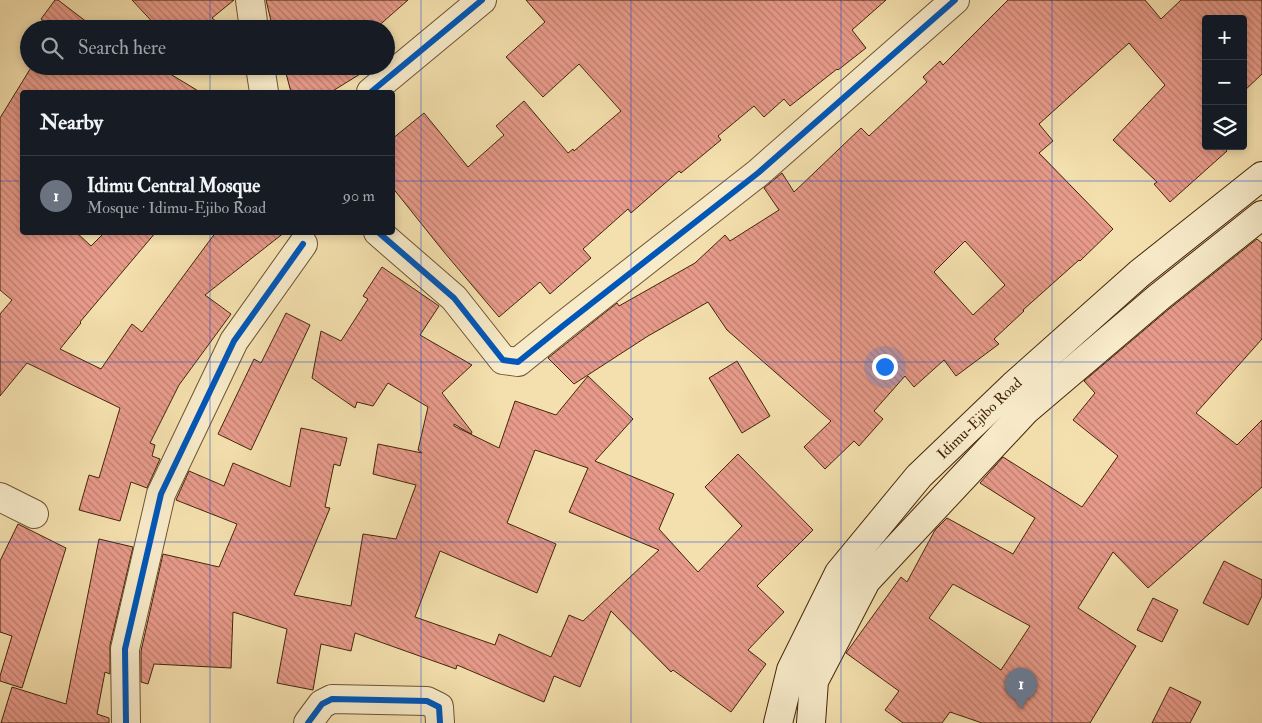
<!DOCTYPE html>
<html lang="en">
<head>
<meta charset="utf-8">
<style>
  body { margin:0; font-family:"IM FELL Double Pica",serif; background:#20242c; color:#f1f3f6 }
  .controls { position:absolute; right:15px; top:15px; display:grid; overflow:hidden; border-radius:5px; box-shadow:0 2px 8px #0003 }
  .controls button { width:45px; height:45px; display:grid; place-items:center; padding:0; border:0; border-bottom:1px solid #363941; background:#171b24; color:#f1f3f6; font:25px sans-serif }
  .you { position:absolute; left:884px; top:366px; width:18px; height:18px; margin:-12px; border:4px solid #fff; border-radius:50%; background:#1a73e8; box-shadow:0 0 0 8px #1a73e833 }
  .badge { display:grid; place-items:center; width:32px; height:32px; border-radius:50%; background:#c59692; color:#fff; font-size:16px; font-weight:700 }
  .pin { position:absolute; translate:-50% -41px; filter:drop-shadow(0 1px 2px #0008) }
  .pin::after { content:''; position:absolute; top:26px; width:18px; height:15px; background:inherit; clip-path:polygon(0 0,100% 0,50% 100%) }
  .list { margin:0; padding:0; list-style:none }
  h2 { display:flex; justify-content:space-between; align-items:center; height:65px; margin:0; padding:0 20px; font-size:21px }
  h2 small { font-size:16px; font-weight:400; color:#9ea1a6 }
  .list li { display:grid; grid-template-columns:32px 1fr auto; gap:15px; align-items:center; box-sizing:border-box; height:80px; padding:0 20px; border-top:1px solid #363941 }
  .list b { display:block; font-size:19px; white-space:nowrap }
  .list p { margin:0; font-size:16px; white-space:nowrap; color:#9ea1a6 }
  .list em { font-size:16px; font-style:normal; color:#9ea1a6 }
  .icon { flex:none; width:28px; height:28px; fill:none; stroke:currentColor; stroke-width:2; stroke-linecap:round; stroke-linejoin:round }
  .map { position:relative; flex:none; width:1262px; height:723px; overflow:hidden }
  .search { position:absolute; background:#171b24; box-shadow:0 2px 8px #0003; left:20px; top:20px; width:375px; height:55px; display:flex; align-items:center; gap:12px; box-sizing:border-box; padding:0 18px; border-radius:28px; color:#9ea1a6; font-size:19px }
  .panel { position:absolute; background:#171b24; box-shadow:0 2px 8px #0003; left:20px; top:90px; width:375px; height:145px; border-radius:5px }
  .map>svg:first-child { display:block }
  .building { fill:url(#building-back-hatch); stroke:#432609; fill-rule:evenodd }
  .lines { fill:none; stroke-linecap:round; stroke-linejoin:round }
  .street-casing { stroke:#6f5432; stroke-width:30 }
  .secondary-casing { stroke:#432609; stroke-width:30 }
  .street { stroke:#f8ebca; stroke-width:28 }
  .secondary { stroke:#f8ebca; stroke-width:28 }
  .cycleway-casing { stroke:#f8ebca; stroke-width:9 }
  .cycleway { stroke:#0057b8; stroke-width:6 }
  .grid { fill:none; stroke:#1d4ed8; stroke-width:1; stroke-opacity:0.55 }
  .labels { text-anchor:middle; dominant-baseline:central; stroke-width:5; stroke-linejoin:round; paint-order:stroke }
  .street-label { font-size:15px; fill:#432609; stroke:#f8ebca }
</style>
</head>
<body>
<div class="map">
<svg width="1262" height="723" viewBox="0 0 1262 723">
  <defs>
    <pattern id="building-back-hatch" width="6" height="6" patternUnits="userSpaceOnUse" patternTransform="scale(1.25)"><rect width="6" height="6" fill="#e89b8b"/><path d="M-1 5l2 2M0 0l6 6M5-1l2 2" fill="none" stroke="#be7e70"/></pattern>
  </defs>
  <rect width="100%" height="100%" fill="#f4e0ae"/>
  <filter id="stains"><feTurbulence type="fractalNoise" baseFrequency=".004" numOctaves="4"/><feColorMatrix values="0 0 0 0 .2 0 0 0 0 .09 0 0 0 0 .02 0 0 0 .5 -.17"/></filter>
  <radialGradient id="worn" r=".72"><stop offset=".6" stop-color="#630" stop-opacity="0"/><stop offset="1" stop-color="#630" stop-opacity=".3"/></radialGradient>
  <!-- building -->
  <path class="building" d="M 55,0 L 58,0 L 96,29 L 53,29 L 41,19 Z
    M 132,0 L 234,0 L 212,18 L 225,29 L 159,29 Z
    M 266,0 L 408,0 L 375,29 L 273,29 Z
    M 526,0 L 886,0 L 852,30 L 866,48 L 838,70 L 837,69 L 790,106 L 784,99 L 764,117 L 754,106 L 718,136 L 721,140 L 681,173 L 679,171 L 631,213 L 628,209 L 583,249 L 591,258 L 550,294 L 540,282 L 499,317 L 444,252 L 392,187 L 392,139 L 424,113 L 468,167 L 504,135 L 496,126 L 524,101 L 568,153 L 573,149 L 574,151 L 621,111 L 579,64 L 543,97 L 506,57 L 545,22 Z
    M 1008,0 L 1145,0 L 1161,19 L 1181,0 L 1262,0 L 1262,74 L 1243,92 L 1243,19 L 1206,19 L 1206,146 L 1223,146 L 1227,151 L 1170,202 L 1154,184 L 1157,182 L 1113,140 L 1165,85 L 1129,43 L 1039,124 L 1053,141 L 1039,153 L 1113,229 L 1080,261 L 1079,260 L 1023,310 L 1024,311 L 994,339 L 999,344 L 956,376 L 944,360 L 914,387 L 905,376 L 874,411 L 883,419 L 859,446 L 854,441 L 825,469 L 804,447 L 831,421 L 727,330 L 708,302 L 648,336 L 574,384 L 548,358 L 617,303 L 619,306 L 695,263 L 725,235 L 730,241 L 779,210 L 764,188 L 782,173 L 794,192 L 861,128 L 869,136 L 927,82 L 923,77 L 940,61 L 943,65 ZM 965,241 L 1005,285 L 973,315 L 934,272 Z
    M 32,66 L 157,66 L 200,92 L 22,92 L 22,232 L 76,232 L 91,246 L 105,232 L 156,232 L 80,322 L 81,323 L 60,349 L 101,369 L 132,324 L 142,332 L 213,236 L 217,232 L 285,232 L 205,295 L 231,314 L 179,385 L 150,443 L 155,445 L 152,456 L 160,459 L 147,488 L 131,482 L 120,521 L 79,510 L 89,475 L 99,478 L 120,408 L 27,363 L 0,396 L 0,314 L 12,300 L 0,290 L 0,118 Z
    M 284,66 L 361,66 L 365,71 L 331,92 L 291,92 Z
    M 1257,239 L 1262,243 L 1262,339 L 1196,413 L 1237,445 L 1262,420 L 1262,487 L 1148,588 L 1113,552 L 1078,608 L 1136,646 L 1090,723 L 982,723 L 950,712 L 942,723 L 903,723 L 885,710 L 899,691 L 846,653 L 901,577 L 907,582 L 935,530 L 947,518 L 1013,554 L 1035,518 L 980,483 L 1003,457 L 1082,507 L 1118,456 L 1073,420 L 1095,393 L 1084,381 L 1169,309 ZM 953,584 L 1030,626 L 1001,670 L 929,618 Z
    M 382,267 L 439,306 L 420,335 L 472,365 L 442,393 L 472,432 L 471,434 L 454,424 L 454,426 L 499,448 L 515,401 L 556,415 L 588,376 L 633,419 L 595,461 L 674,494 L 659,529 L 698,572 L 742,526 L 705,487 L 738,454 L 813,530 L 757,586 L 784,612 L 748,650 L 766,664 L 731,712 L 673,670 L 671,672 L 611,611 L 580,687 L 554,676 L 544,702 L 457,665 L 456,669 L 355,633 L 351,651 L 321,644 L 313,690 L 277,683 L 287,629 L 233,612 L 231,668 L 154,664 L 148,684 L 141,682 L 141,651 L 163,554 L 219,567 L 237,524 L 176,500 L 189,471 L 224,486 L 233,463 L 290,487 L 301,428 L 347,438 L 340,466 L 334,464 L 325,507 L 330,508 L 294,595 L 351,606 L 363,534 L 396,539 L 416,485 L 373,474 L 378,444 L 422,453 L 418,450 L 428,407 L 388,383 L 373,406 L 357,402 L 355,408 L 312,378 L 321,331 L 341,341 L 368,299 L 363,296 ZM 535,450 L 588,468 L 569,512 L 659,550 L 583,621 L 569,615 L 551,657 L 499,634 L 495,645 L 415,617 L 440,551 L 537,593 L 556,544 L 507,523 Z
    M 286,313 L 310,325 L 251,450 L 218,434 L 254,359 L 261,363 Z
    M 737,361 L 770,416 L 742,433 L 709,378 Z
    M 18,524 L 66,548 L 22,688 L 0,681 L 0,676 L 12,636 L 0,632 L 0,561 Z
    M 99,539 L 133,547 L 110,645 L 110,674 L 105,672 L 97,714 L 109,718 L 109,723 L 1,723 L 12,687 L 66,704 Z
    M 1224,561 L 1262,580 L 1262,596 L 1248,625 L 1203,603 Z
    M 1153,598 L 1178,610 L 1162,642 L 1137,630 Z
    M 1170,687 L 1201,702 L 1190,723 L 1152,723 Z"/>
  <g class="lines">
    <!-- street casing -->
    <g class="street-casing">
      <path id="street" d="M 250,0 L 254,29
        M 260,66 L 264,92
        M 371,92 L 482,0
        M 378,232 L 454,298 L 503,360 L 518,362 L 564,325 L 758,173 L 955,0
        M 0,497 L 34,514
        M 126,723 L 125,649 L 161,494 L 234,341 L 303,244
        M 308,723 L 322,704 L 332,699 L 427,701 L 439,707 L 440,723"/>
    </g>
    <!-- secondary casing -->
    <g class="secondary-casing">
      <g id="secondary">
        <path id="s1" d="M 778,723 L 791,670 L 839,573 L 919,476 L 1013,386 L 1140,273 L 1262,176"/>
        <path d="M 811,723 L 814,681 L 866,581 L 1026,410 L 1159,297 L 1262,215"/>
      </g>
    </g>
    <!-- street -->
    <use href="#street" class="street"/>
    <!-- secondary -->
    <use href="#secondary" class="secondary"/>
    <!-- cycleway casing -->
    <g class="cycleway-casing">
      <path id="cycleway" d="M 371,92 L 482,0
        M 378,232 L 454,298 L 503,360 L 518,362 L 564,325 L 758,173 L 955,0
        M 126,723 L 125,649 L 161,494 L 234,341 L 303,244
        M 308,723 L 322,704 L 332,699 L 427,701 L 439,707 L 440,723"/>
    </g>
    <!-- cycleway -->
    <use href="#cycleway" class="cycleway"/>
  </g>
  <!-- grid -->
  <path class="grid" d="M 210,0 L 210,29M 421,0 L 421,723M 631,0 L 631,723M 841,0 L 841,723M 1052,0 L 1052,723M 210,66 L 210,92M 0,181 L 22,181M 392,181 L 1262,181M 210,232 L 210,723M 0,362 L 1262,362M 0,542 L 1262,542"/>
  <g class="labels">
    <!-- street labels -->
    <g class="street-label">
      <text stroke="none"><textPath href="#s1" startOffset="372">Idimu-Ejibo Road</textPath></text>
    </g>
  </g>
  <rect width="100%" height="100%" filter="url(#stains)"/>
  <rect width="100%" height="100%" fill="url(#worn)"/>
</svg>
<div class="controls">
<button>+</button>
<button>−</button>
<button><svg class="icon" aria-label="layers" viewBox="0 0 24 24"><path d="M12 4l9 5-9 5-9-5zM3 14l9 5 9-5"/></svg></button>
</div>
<div class="you"></div>
<div class="pin badge" style="left:1021px;top:709px;background:#6b7280">1</div>
<div class="search"><svg class="icon" aria-label="search" viewBox="0 0 24 24"><circle cx="10" cy="10" r="6"/><path d="M15 15l6 6"/></svg>Search here</div>
<section class="panel">
<h2>Nearby<small></small></h2>
<ul class="list">
<li><span class="badge" style="background:#6b7280">1</span><div><b>Idimu Central Mosque</b><p>Mosque · Idimu-Ejibo Road</p></div><em>90 m</em></li>
</ul>
</section>
</div>
</body>
</html>
